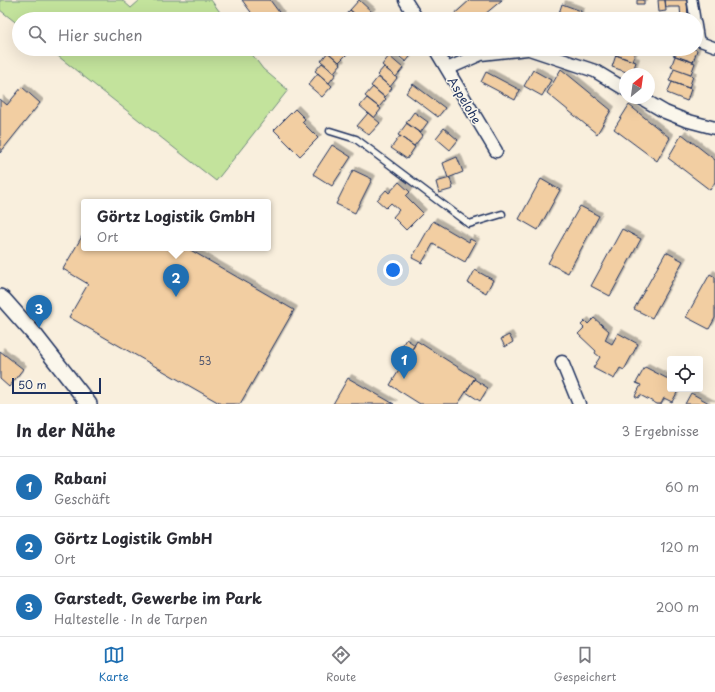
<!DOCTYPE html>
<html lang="de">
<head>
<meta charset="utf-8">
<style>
  body { margin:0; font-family:"Playpen Sans",sans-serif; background:#f2f2f3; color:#2b2b33 }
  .controls { position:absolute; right:12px; bottom:12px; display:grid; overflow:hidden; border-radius:4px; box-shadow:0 4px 16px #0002 }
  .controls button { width:36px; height:36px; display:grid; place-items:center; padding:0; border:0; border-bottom:1px solid #e1e1e2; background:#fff; color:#2b2b33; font:20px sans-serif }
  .compass { position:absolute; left:619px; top:68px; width:36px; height:36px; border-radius:50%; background:#fff; box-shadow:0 4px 16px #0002; rotate:29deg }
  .scale { position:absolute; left:12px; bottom:10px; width:89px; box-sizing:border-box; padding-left:4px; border:2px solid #1b2f5e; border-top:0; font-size:11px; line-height:14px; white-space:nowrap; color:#1b2f5e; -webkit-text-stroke:3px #fbf7ec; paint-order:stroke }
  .you { position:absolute; left:393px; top:270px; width:14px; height:14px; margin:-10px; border:3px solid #fff; border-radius:50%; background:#1a73e8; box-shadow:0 0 0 6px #1a73e833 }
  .badge { display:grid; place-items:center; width:26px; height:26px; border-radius:50%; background:#1f6fb2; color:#fff; font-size:13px; font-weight:700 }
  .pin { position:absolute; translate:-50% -33px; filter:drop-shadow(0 1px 2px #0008) }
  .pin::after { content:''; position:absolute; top:21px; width:14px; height:12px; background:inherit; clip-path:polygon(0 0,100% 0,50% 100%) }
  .popup { position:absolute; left:81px; top:199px; width:190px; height:52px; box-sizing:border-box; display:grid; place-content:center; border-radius:4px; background:#fff; filter:drop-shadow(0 1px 3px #0005); font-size:13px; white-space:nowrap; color:#7c7c81 }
  .popup b { font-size:15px; color:#2b2b33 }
  .popup::after { content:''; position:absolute; left:50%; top:100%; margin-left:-8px; border:8px solid transparent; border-top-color:#fff }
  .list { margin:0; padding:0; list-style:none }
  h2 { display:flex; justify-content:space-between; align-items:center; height:52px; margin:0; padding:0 16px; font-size:17px }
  h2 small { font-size:13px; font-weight:400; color:#7c7c81 }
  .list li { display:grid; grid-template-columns:26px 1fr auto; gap:12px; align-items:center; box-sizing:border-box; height:60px; padding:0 16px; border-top:1px solid #e1e1e2 }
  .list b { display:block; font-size:15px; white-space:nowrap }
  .list p { margin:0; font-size:13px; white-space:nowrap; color:#7c7c81 }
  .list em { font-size:13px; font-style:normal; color:#7c7c81 }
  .icon { flex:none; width:22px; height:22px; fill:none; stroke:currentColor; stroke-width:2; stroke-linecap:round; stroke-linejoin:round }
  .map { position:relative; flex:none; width:715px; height:404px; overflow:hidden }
  .search { position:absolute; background:#fff; box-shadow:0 4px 16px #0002; left:12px; right:12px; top:12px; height:44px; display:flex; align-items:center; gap:10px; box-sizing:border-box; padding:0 14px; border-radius:22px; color:#7c7c81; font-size:15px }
  .sheet { height:232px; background:#fff }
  nav { display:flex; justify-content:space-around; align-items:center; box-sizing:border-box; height:56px; border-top:1px solid #e1e1e2; background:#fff; font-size:11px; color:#7c7c81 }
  nav a { display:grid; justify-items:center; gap:2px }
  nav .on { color:#1f6fb2 }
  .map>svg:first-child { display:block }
  .green { fill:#c3e39c; stroke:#6f897d }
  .building { fill:#f2cea2; stroke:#1b2f5e; filter:url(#shadow) }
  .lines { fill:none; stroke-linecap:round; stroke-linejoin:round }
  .service-casing { stroke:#1b2f5e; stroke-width:9 }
  .pedestrian-casing { stroke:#1b2f5e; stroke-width:12 }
  .minor-casing { stroke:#1b2f5e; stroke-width:15 }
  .tertiary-casing { stroke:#1b2f5e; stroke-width:18 }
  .service { stroke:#fbf7ec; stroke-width:6 }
  .pedestrian { stroke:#fbf7ec; stroke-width:9 }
  .minor { stroke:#fbf7ec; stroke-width:12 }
  .tertiary { stroke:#fbf7ec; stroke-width:15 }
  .labels { text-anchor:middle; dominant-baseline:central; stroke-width:3; stroke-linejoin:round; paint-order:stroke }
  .number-label { font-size:10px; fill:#51576f }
  .street-label { font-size:12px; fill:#1b2f5e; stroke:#fbf7ec }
</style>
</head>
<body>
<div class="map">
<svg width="715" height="404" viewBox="0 0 715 404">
  <defs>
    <filter id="shadow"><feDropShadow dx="3.5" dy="-3.5" stdDeviation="0" flood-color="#0004"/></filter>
  </defs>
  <rect width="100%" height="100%" fill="#f9efdd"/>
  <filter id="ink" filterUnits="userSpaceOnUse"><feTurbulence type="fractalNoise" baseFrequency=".025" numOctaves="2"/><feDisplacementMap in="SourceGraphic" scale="8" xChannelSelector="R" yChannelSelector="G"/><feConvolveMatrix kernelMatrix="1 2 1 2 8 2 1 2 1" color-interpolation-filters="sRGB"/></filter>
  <g filter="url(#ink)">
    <!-- green -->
    <path class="green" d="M 0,0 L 122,0 L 131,8 L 140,0 L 211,0 L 225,19 L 19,19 L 19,25 L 0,10 Z
      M 49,49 L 248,49 L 263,69 L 288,90 L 216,181 Z"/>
    <!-- building -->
    <path class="building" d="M 242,0 L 270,0 L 281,15 L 275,19 L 256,19 Z
      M 359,0 L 372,12 L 366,19 L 361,19 L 350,10 Z
      M 470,0 L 502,0 L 479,19 L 453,19 L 451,17 Z
      M 637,0 L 644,0 L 644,4 L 637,4 Z
      M 658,0 L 665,0 L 666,11 L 659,12 Z
      M 665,0 L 687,0 L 688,19 L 681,19 L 680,7 L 666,7 Z
      M 562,4 L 581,11 L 579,19 L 566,19 L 558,16 Z
      M 350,10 L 361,19 L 342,19 Z
      M 328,49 L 341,49 L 347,54 L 339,62 L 326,51 Z
      M 390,49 L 406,49 L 412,54 L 406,62 Z
      M 614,49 L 636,49 L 632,61 L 613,54 Z
      M 675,49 L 695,49 L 697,50 L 693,62 L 673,55 Z
      M 328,52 L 341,64 L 334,72 L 321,61 Z
      M 616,55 L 636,62 L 632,74 L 612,67 Z
      M 389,56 L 403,68 L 396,77 L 382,65 Z
      M 675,56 L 695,63 L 691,74 L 671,67 Z
      M 322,63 L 336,74 L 329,83 L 315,71 Z
      M 384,67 L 397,78 L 390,87 L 377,75 Z
      M 561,69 L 611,110 L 597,134 L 547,93 Z
      M 674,69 L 693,76 L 689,88 L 669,81 Z
      M 533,70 L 551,80 L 542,96 L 524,86 Z
      M 486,72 L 520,90 L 515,100 L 481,82 Z
      M 318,73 L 332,86 L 322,97 L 308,85 Z
      M 378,77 L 392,88 L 385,97 L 371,86 Z
      M 672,82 L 691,89 L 687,101 L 667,93 Z
      M 413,84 L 445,108 L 438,117 L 406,93 Z
      M 22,87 L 40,103 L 0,153 L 0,99 L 7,105 Z
      M 373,87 L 386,99 L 379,107 L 365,96 Z
      M 367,98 L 381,109 L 374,118 L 360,106 Z
      M 629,105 L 670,138 L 657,161 L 614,129 Z
      M 295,109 L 305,119 L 302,122 L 318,138 L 300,156 L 274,130 Z
      M 414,112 L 428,122 L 420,133 L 406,123 Z
      M 368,113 L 380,123 L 369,135 L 357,126 Z
      M 407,123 L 423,135 L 414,146 L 398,135 Z
      M 444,128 L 458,140 L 450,150 L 436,138 Z
      M 682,134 L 715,160 L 715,182 L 710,190 L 668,158 Z
      M 400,136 L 415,147 L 407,159 L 391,148 Z
      M 332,145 L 351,157 L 332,186 L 313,174 Z
      M 457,157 L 463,172 L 448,178 L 443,163 Z
      M 353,170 L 372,179 L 355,213 L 336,204 Z
      M 450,178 L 453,189 L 439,193 L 436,182 Z
      M 541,179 L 560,190 L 538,230 L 519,219 Z
      M 399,182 L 410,192 L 406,196 L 423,213 L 406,230 L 393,217 L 399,210 L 391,203 L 386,208 L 377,200 L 386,190 L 389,193 Z
      M 580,206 L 599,216 L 568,273 L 548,263 Z
      M 433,221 L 469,242 L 470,239 L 476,242 L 465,262 L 433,244 L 422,263 L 412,258 Z
      M 622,229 L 641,239 L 610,296 L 591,286 Z
      M 84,233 L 84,248 L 187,248 L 294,310 L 240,404 L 221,404 L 69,317 L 88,284 L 63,269 Z
      M 666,252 L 683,261 L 652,318 L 634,309 Z
      M 475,270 L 493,280 L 486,293 L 468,283 Z
      M 710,274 L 715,277 L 715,318 L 709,329 L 686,317 Z
      M 594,318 L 609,331 L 605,340 L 612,344 L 618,333 L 638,344 L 624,370 L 620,368 L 614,379 L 593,368 L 600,357 L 595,353 L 596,351 L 578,334 L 584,328 L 581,325 L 585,321 L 588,324 Z
      M 509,335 L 513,342 L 505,347 L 501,339 Z
      M 406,339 L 415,345 L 408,356 L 399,351 Z
      M 417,341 L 475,378 L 458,404 L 420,404 L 390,385 Z
      M 0,351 L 23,369 L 9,387 L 0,379 Z
      M 645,367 L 670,380 L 670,389 L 679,389 L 672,402 L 664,398 L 661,404 L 657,404 L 640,395 L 638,398 L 635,396 L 641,385 L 636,383 Z
      M 348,378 L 394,404 L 333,404 Z
      M 474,379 L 488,388 L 480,401 L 466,392 Z
      M 691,393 L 709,403 L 712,404 L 685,404 Z"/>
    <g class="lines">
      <!-- service casing -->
      <g class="service-casing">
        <path id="service" d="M 330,131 L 356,139 L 469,224 L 502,214"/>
      </g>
      <!-- pedestrian casing -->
      <g class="pedestrian-casing">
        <path id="pedestrian" d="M 692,0 L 695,19
          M 696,23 L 699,41 L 715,47"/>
      </g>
      <!-- minor casing -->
      <g class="minor-casing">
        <path id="minor" d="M 405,0 L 417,19
          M 435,49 L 496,151
          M 529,49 L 595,71 L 625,89
          M 447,69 L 481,54 L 527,49
          M 641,98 L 665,112 L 685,120 L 715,128
          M 562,362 L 579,404"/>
      </g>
      <!-- tertiary casing -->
      <g class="tertiary-casing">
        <path id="tertiary" d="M 0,297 L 4,300 L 35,335 L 89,404"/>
      </g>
      <!-- service -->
      <use href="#service" class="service"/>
      <!-- pedestrian -->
      <use href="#pedestrian" class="pedestrian"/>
      <!-- minor -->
      <use href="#minor" class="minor"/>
      <!-- tertiary -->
      <use href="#tertiary" class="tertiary"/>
    </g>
  </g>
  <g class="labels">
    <!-- number labels -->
    <g class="number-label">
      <text x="205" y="360">53</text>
    </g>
    <!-- street labels -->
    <g class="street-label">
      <text transform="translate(465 100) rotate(59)">Aspelohe</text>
    </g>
  </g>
</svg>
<div class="controls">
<button><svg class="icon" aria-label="locate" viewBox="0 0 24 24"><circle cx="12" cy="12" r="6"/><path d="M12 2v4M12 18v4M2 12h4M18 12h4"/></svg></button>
</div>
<svg class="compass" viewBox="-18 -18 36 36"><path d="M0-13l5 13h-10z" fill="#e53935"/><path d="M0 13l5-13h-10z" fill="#7c7c81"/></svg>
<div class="scale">50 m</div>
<div class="you"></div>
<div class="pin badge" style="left:404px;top:379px">1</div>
<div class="pin badge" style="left:176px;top:297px">2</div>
<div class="popup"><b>Görtz Logistik GmbH</b>Ort</div>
<div class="pin badge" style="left:39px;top:328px">3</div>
<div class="search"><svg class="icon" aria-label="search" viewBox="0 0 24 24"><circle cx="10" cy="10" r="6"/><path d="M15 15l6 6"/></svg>Hier suchen</div>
</div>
<section class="sheet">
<h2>In der Nähe<small>3 Ergebnisse</small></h2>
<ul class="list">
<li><span class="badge">1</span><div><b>Rabani</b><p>Geschäft</p></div><em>60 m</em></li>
<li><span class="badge">2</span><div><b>Görtz Logistik GmbH</b><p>Ort</p></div><em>120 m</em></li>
<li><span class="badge">3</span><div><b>Garstedt, Gewerbe im Park</b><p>Haltestelle · In de Tarpen</p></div><em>200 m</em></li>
</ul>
</section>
<nav>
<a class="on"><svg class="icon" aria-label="map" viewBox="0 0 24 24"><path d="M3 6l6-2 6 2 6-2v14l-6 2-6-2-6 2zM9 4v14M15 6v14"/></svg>Karte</a>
<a><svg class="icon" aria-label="directions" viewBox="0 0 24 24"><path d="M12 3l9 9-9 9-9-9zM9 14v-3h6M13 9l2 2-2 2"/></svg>Route</a>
<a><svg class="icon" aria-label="saved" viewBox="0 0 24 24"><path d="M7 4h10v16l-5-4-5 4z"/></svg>Gespeichert</a>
</nav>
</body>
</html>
